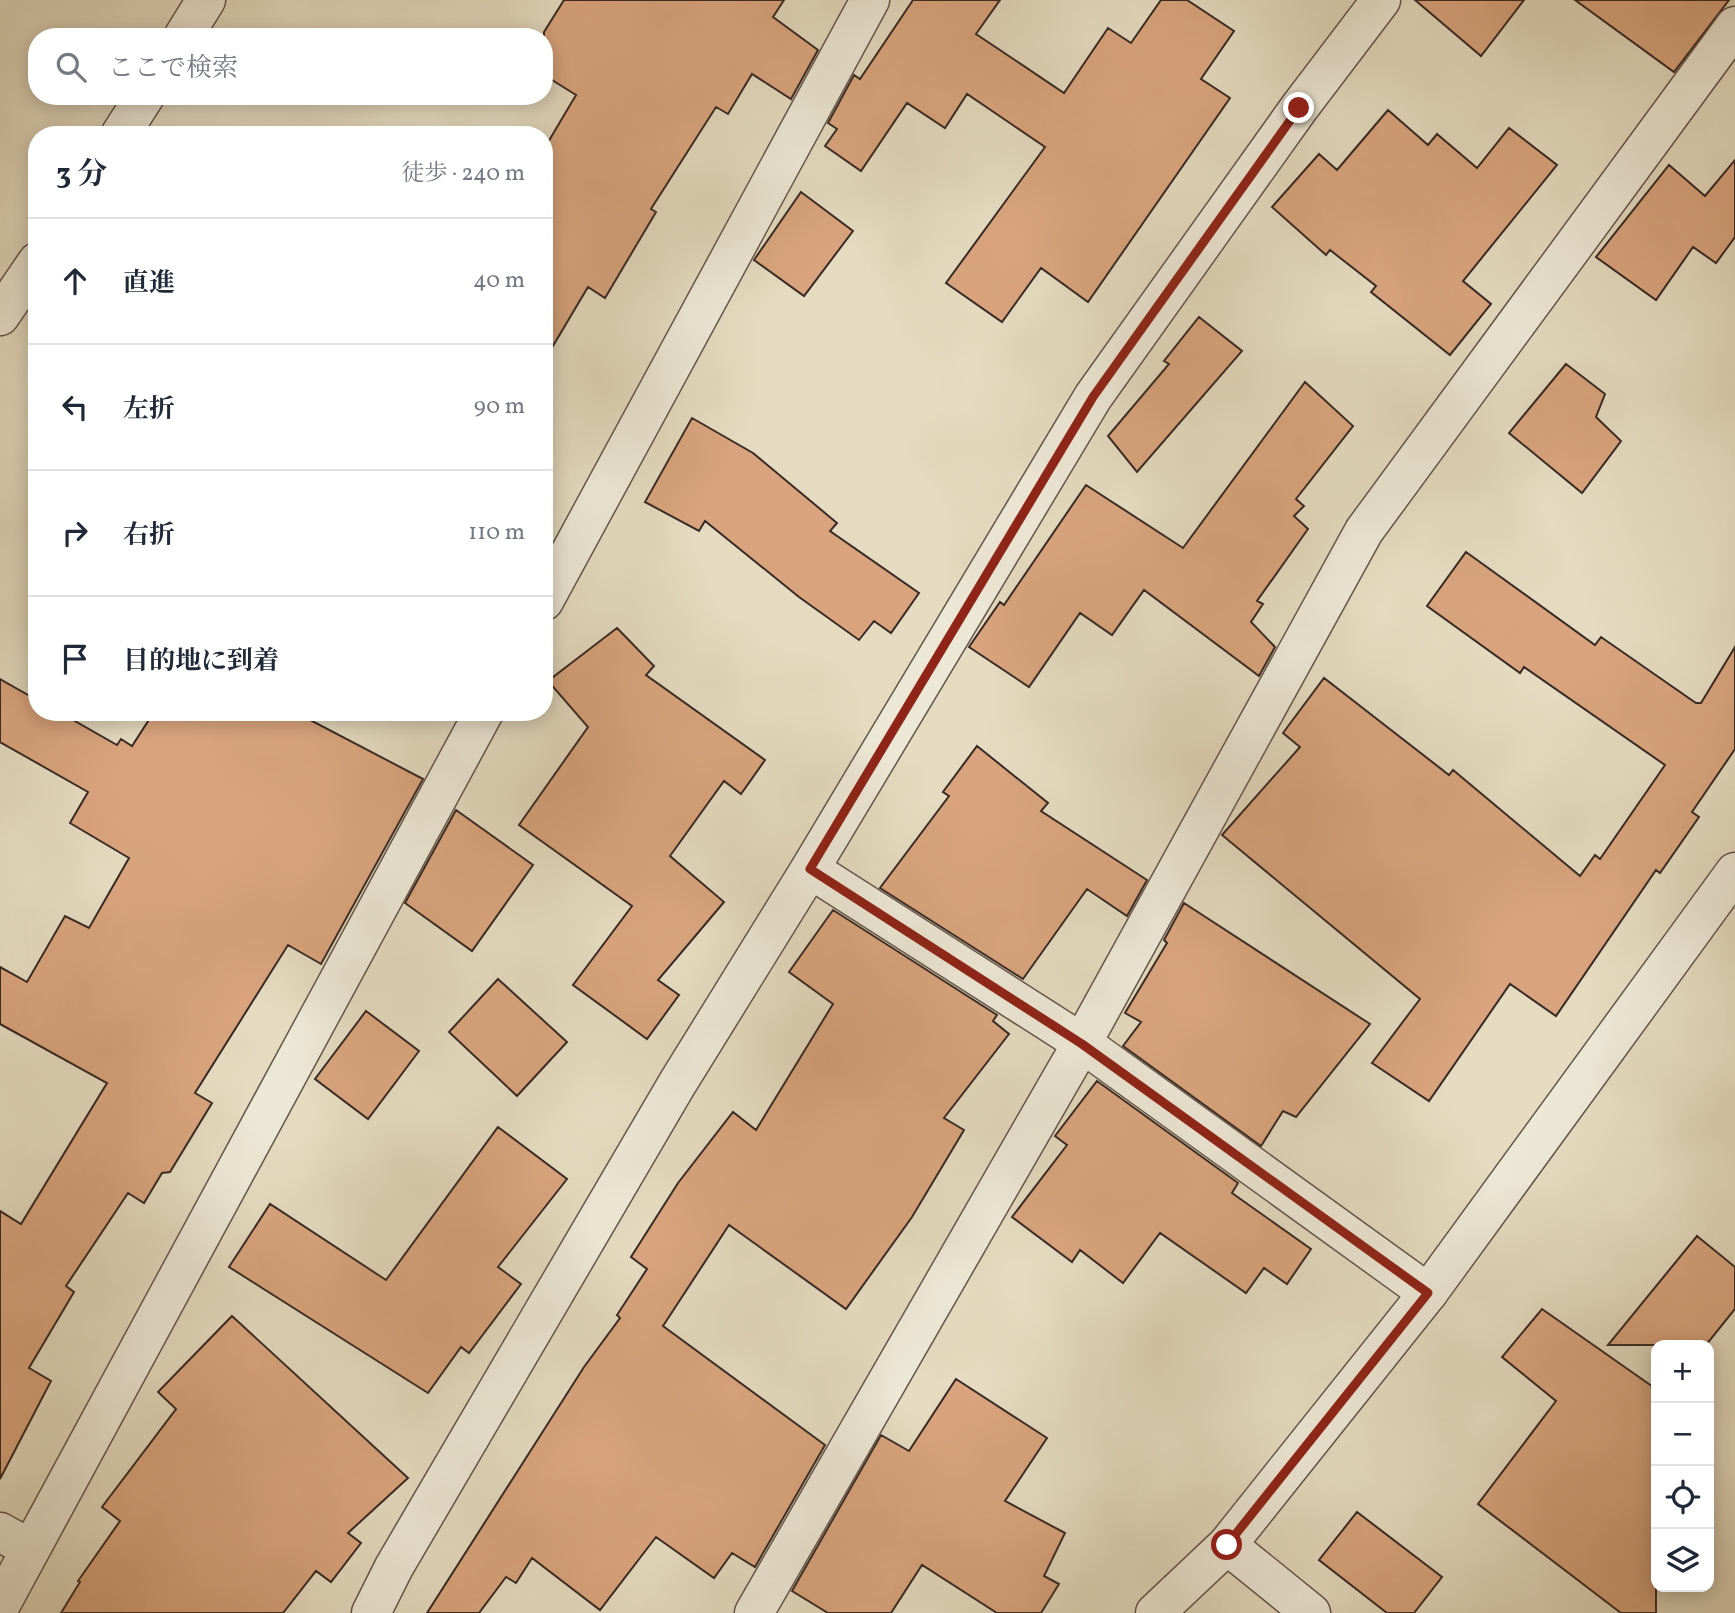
<!DOCTYPE html>
<html lang="ja">
<head>
<meta charset="utf-8">
<style>
  body { margin:0; font-family:Vollkorn,"Noto Serif JP",serif; background:#f6f6f7; color:#1f2937 }
  .controls { position:absolute; right:21px; bottom:21px; display:grid; overflow:hidden; border-radius:14px; box-shadow:0 4px 18px #0003 }
  .controls button { width:63px; height:63px; display:grid; place-items:center; padding:0; border:0; border-bottom:2px solid #e0e1e3; background:#fff; color:#1f2937; font:35px sans-serif }
  .stop { position:absolute; width:21px; height:21px; margin:-16px; border:5px solid #8f2418; border-radius:50%; background:#fff }
  .stop.end { background:#8f2418; border-color:#fff; box-shadow:0 2px 7px #0008 }
  .list { margin:0; padding:0; list-style:none }
  h2 { display:flex; justify-content:space-between; align-items:center; height:91px; margin:0; padding:0 28px; font-size:30px }
  h2 small { font-size:23px; font-weight:400; color:#747a83 }
  .list li { display:grid; grid-template-columns:46px 1fr auto; gap:21px; align-items:center; box-sizing:border-box; height:126px; padding:0 28px; border-top:2px solid #e0e1e3 }
  .list b { display:block; font-size:26px; white-space:nowrap }
  .list em { font-size:23px; font-style:normal; color:#747a83 }
  .icon { flex:none; width:38px; height:38px; fill:none; stroke:currentColor; stroke-width:2; stroke-linecap:round; stroke-linejoin:round }
  .map { position:relative; flex:none; width:1735px; height:1613px; overflow:hidden }
  .search { position:absolute; background:#fff; box-shadow:0 4px 18px #0003; left:28px; top:28px; width:525px; height:77px; display:flex; align-items:center; gap:18px; box-sizing:border-box; padding:0 24px; border-radius:28px; color:#747a83; font-size:26px }
  .panel { position:absolute; background:#fff; box-shadow:0 4px 18px #0003; left:28px; top:126px; width:525px; height:595px; border-radius:28px }
  .map>svg:first-child { display:block }
  .building { fill:#d9a47d; stroke:#382a24; stroke-width:2 }
  .lines { fill:none; stroke-linecap:round; stroke-linejoin:round }
  .minor-casing { stroke:#63564b; stroke-width:41 }
  .tertiary-casing { stroke:#63564b; stroke-width:41 }
  .minor { stroke:#ede8d6; stroke-width:38 }
  .tertiary { stroke:#ede8d6; stroke-width:38 }
  .route { stroke:#8f2418; stroke-width:9 }
</style>
</head>
<body>
<div class="map">
<svg width="1735" height="1613" viewBox="0 0 1735 1613">
  <rect width="100%" height="100%" fill="#e4dbc0"/>
  <filter id="stains"><feTurbulence type="fractalNoise" baseFrequency=".00286" numOctaves="4"/><feColorMatrix values="0 0 0 0 .2 0 0 0 0 .09 0 0 0 0 .02 0 0 0 .5 -.17"/></filter>
  <radialGradient id="worn" r=".72"><stop offset=".6" stop-color="#630" stop-opacity="0"/><stop offset="1" stop-color="#630" stop-opacity=".3"/></radialGradient>
  <!-- building -->
  <path class="building" d="M 564,0 L 784,0 L 773,17 L 818,50 L 791,99 L 752,74 L 728,114 L 716,107 L 651,209 L 656,212 L 605,298 L 588,287 L 544,361 L 544,149 L 576,95 L 544,75 L 544,32 Z
    M 913,0 L 1000,0 L 976,34 L 1064,93 L 1108,28 L 1131,43 L 1161,0 L 1187,0 L 1234,31 L 1201,79 L 1230,98 L 1088,302 L 1041,268 L 1002,322 L 946,283 L 1045,147 L 967,94 L 945,128 L 907,103 L 861,171 L 825,146 L 837,129 L 828,123 L 854,75 L 860,79 Z
    M 1415,0 L 1524,0 L 1481,56 Z
    M 1575,0 L 1729,0 L 1674,72 Z
    M 1388,110 L 1428,145 L 1437,134 L 1477,168 L 1509,128 L 1557,165 L 1463,281 L 1491,304 L 1450,355 L 1371,292 L 1376,286 L 1330,250 L 1326,255 L 1272,207 L 1319,154 L 1337,170 Z
    M 1735,160 L 1735,237 L 1716,263 L 1693,247 L 1656,300 L 1596,257 L 1669,165 L 1705,196 Z
    M 801,192 L 853,231 L 804,296 L 754,260 Z
    M 1199,317 L 1242,351 L 1137,472 L 1108,436 L 1169,364 L 1164,361 Z
    M 1566,364 L 1605,394 L 1596,417 L 1621,441 L 1582,493 L 1509,433 Z
    M 1305,382 L 1353,426 L 1296,499 L 1304,506 L 1294,516 L 1308,529 L 1257,601 L 1263,604 L 1251,622 L 1275,647 L 1259,676 L 1144,590 L 1112,635 L 1080,613 L 1029,687 L 969,647 L 1000,602 L 1004,605 L 1086,485 L 1183,548 Z
    M 692,418 L 753,453 L 837,523 L 830,531 L 919,593 L 891,633 L 874,621 L 859,640 L 799,597 L 705,521 L 699,531 L 645,502 Z
    M 1466,552 L 1595,645 L 1601,637 L 1696,703 L 1701,703 L 1735,647 L 1735,749 L 1692,812 L 1699,817 L 1660,873 L 1656,870 L 1556,1016 L 1510,984 L 1429,1101 L 1372,1063 L 1420,999 L 1222,835 L 1300,747 L 1283,733 L 1324,678 L 1449,775 L 1453,770 L 1580,876 L 1595,855 L 1600,859 L 1665,765 L 1524,667 L 1520,673 L 1427,606 Z
    M 617,628 L 654,666 L 646,675 L 765,760 L 741,794 L 724,781 L 670,856 L 724,902 L 658,980 L 679,995 L 647,1039 L 573,985 L 632,906 L 519,825 L 588,727 L 548,681 Z
    M 0,679 L 37,700 L 37,712 L 59,712 L 117,745 L 121,739 L 132,746 L 154,712 L 295,712 L 423,779 L 321,964 L 288,945 L 195,1093 L 212,1103 L 170,1172 L 162,1173 L 144,1203 L 128,1193 L 66,1286 L 74,1292 L 29,1368 L 51,1381 L 0,1479 L 0,1211 L 21,1224 L 107,1083 L 0,1024 L 0,967 L 27,982 L 65,916 L 89,928 L 129,858 L 70,823 L 88,792 L 0,742 Z
    M 977,746 L 1048,803 L 1041,811 L 1147,880 L 1127,916 L 1087,889 L 1023,979 L 880,888 L 949,796 L 943,792 Z
    M 456,810 L 533,865 L 472,951 L 405,903 Z
    M 1184,903 L 1370,1024 L 1296,1117 L 1283,1111 L 1261,1146 L 1123,1046 L 1141,1022 L 1125,1013 L 1167,943 L 1164,940 Z
    M 833,910 L 997,1015 L 993,1021 L 1009,1034 L 944,1118 L 964,1130 L 912,1217 L 846,1309 L 729,1225 L 663,1326 L 825,1445 L 755,1567 L 732,1553 L 714,1578 L 656,1537 L 600,1610 L 532,1558 L 516,1583 L 506,1577 L 479,1613 L 427,1613 L 584,1367 L 620,1318 L 617,1315 L 647,1269 L 631,1257 L 678,1183 L 733,1112 L 756,1130 L 833,1004 L 789,972 Z
    M 498,979 L 567,1042 L 517,1096 L 449,1032 Z
    M 366,1011 L 419,1051 L 368,1119 L 315,1079 Z
    M 1097,1081 L 1238,1183 L 1232,1193 L 1311,1249 L 1287,1284 L 1264,1268 L 1246,1293 L 1160,1233 L 1123,1283 L 1080,1250 L 1072,1262 L 1012,1217 L 1067,1145 L 1055,1136 Z
    M 498,1127 L 567,1179 L 498,1267 L 521,1284 L 469,1353 L 461,1347 L 428,1393 L 229,1267 L 270,1204 L 386,1280 Z
    M 1697,1236 L 1735,1267 L 1735,1309 L 1706,1345 L 1608,1345 Z
    M 1542,1309 L 1656,1389 L 1656,1613 L 1621,1613 L 1478,1504 L 1556,1401 L 1502,1357 Z
    M 232,1316 L 408,1478 L 348,1533 L 361,1543 L 331,1582 L 316,1571 L 283,1613 L 61,1613 L 80,1582 L 78,1581 L 120,1521 L 102,1507 L 176,1409 L 158,1392 Z
    M 956,1379 L 1047,1438 L 1005,1501 L 1065,1533 L 1044,1576 L 1059,1584 L 1041,1613 L 997,1613 L 922,1565 L 891,1613 L 828,1613 L 792,1591 L 881,1435 L 909,1451 Z
    M 1357,1512 L 1442,1577 L 1414,1613 L 1387,1613 L 1319,1560 Z"/>
  <g class="lines">
    <!-- minor casing -->
    <g class="minor-casing">
      <path id="minor" d="M 544,601 L 870,0
        M 810,869 L 1082,1043 L 1428,1293
        M 0,1532 L 31,1549
        M 1227,1545 L 1311,1613
        M 0,1606 L 484,712
        M 371,1613 L 394,1567 L 677,1084 L 810,869 L 1093,397 L 1299,108 L 1381,0
        M 754,1613 L 1082,1043 L 1364,531 L 1735,26"/>
    </g>
    <!-- tertiary casing -->
    <g class="tertiary-casing">
      <path id="tertiary" d="M 183,37 L 206,0
        M 120,135 L 145,96
        M 0,316 L 37,262
        M 1155,1613 L 1227,1545 L 1428,1293 L 1735,872"/>
    </g>
    <!-- minor -->
    <use href="#minor" class="minor"/>
    <!-- tertiary -->
    <use href="#tertiary" class="tertiary"/>
  </g>
  <g class="lines">
    <!-- route -->
    <path class="route" d="M 1227,1545 L 1428,1293 L 1082,1044 L 810,869 L 1093,397 L 1299,108"/>
  </g>
  <rect width="100%" height="100%" filter="url(#stains)"/>
  <rect width="100%" height="100%" fill="url(#worn)"/>
</svg>
<div class="controls">
<button>+</button>
<button>−</button>
<button><svg class="icon" aria-label="locate" viewBox="0 0 24 24"><circle cx="12" cy="12" r="6"/><path d="M12 2v4M12 18v4M2 12h4M18 12h4"/></svg></button>
<button><svg class="icon" aria-label="layers" viewBox="0 0 24 24"><path d="M12 4l9 5-9 5-9-5zM3 14l9 5 9-5"/></svg></button>
</div>
<div class="stop" style="left:1227px;top:1545px"></div>
<div class="stop end" style="left:1299px;top:108px"></div>
<div class="search"><svg class="icon" aria-label="search" viewBox="0 0 24 24"><circle cx="10" cy="10" r="6"/><path d="M15 15l6 6"/></svg>ここで検索</div>
<section class="panel">
<h2>3 分<small>徒歩 · 240 m</small></h2>
<ul class="list">
<li><svg class="icon" aria-label="ahead" viewBox="0 0 24 24"><path d="M12 20V5M6 11l6-6 6 6"/></svg><div><b>直進</b></div><em>40 m</em></li>
<li><svg class="icon" aria-label="left" viewBox="0 0 24 24"><path d="M17 20v-9H6M10 6l-5 5 5 5"/></svg><div><b>左折</b></div><em>90 m</em></li>
<li><svg class="icon" aria-label="right" viewBox="0 0 24 24"><path d="M7 20v-9h11M14 6l5 5-5 5"/></svg><div><b>右折</b></div><em>110 m</em></li>
<li><svg class="icon" aria-label="arrive" viewBox="0 0 24 24"><path d="M6 21V4h12l-3 4 3 4H6"/></svg><div><b>目的地に到着</b></div></li>
</ul>
</section>
</div>
</body>
</html>
